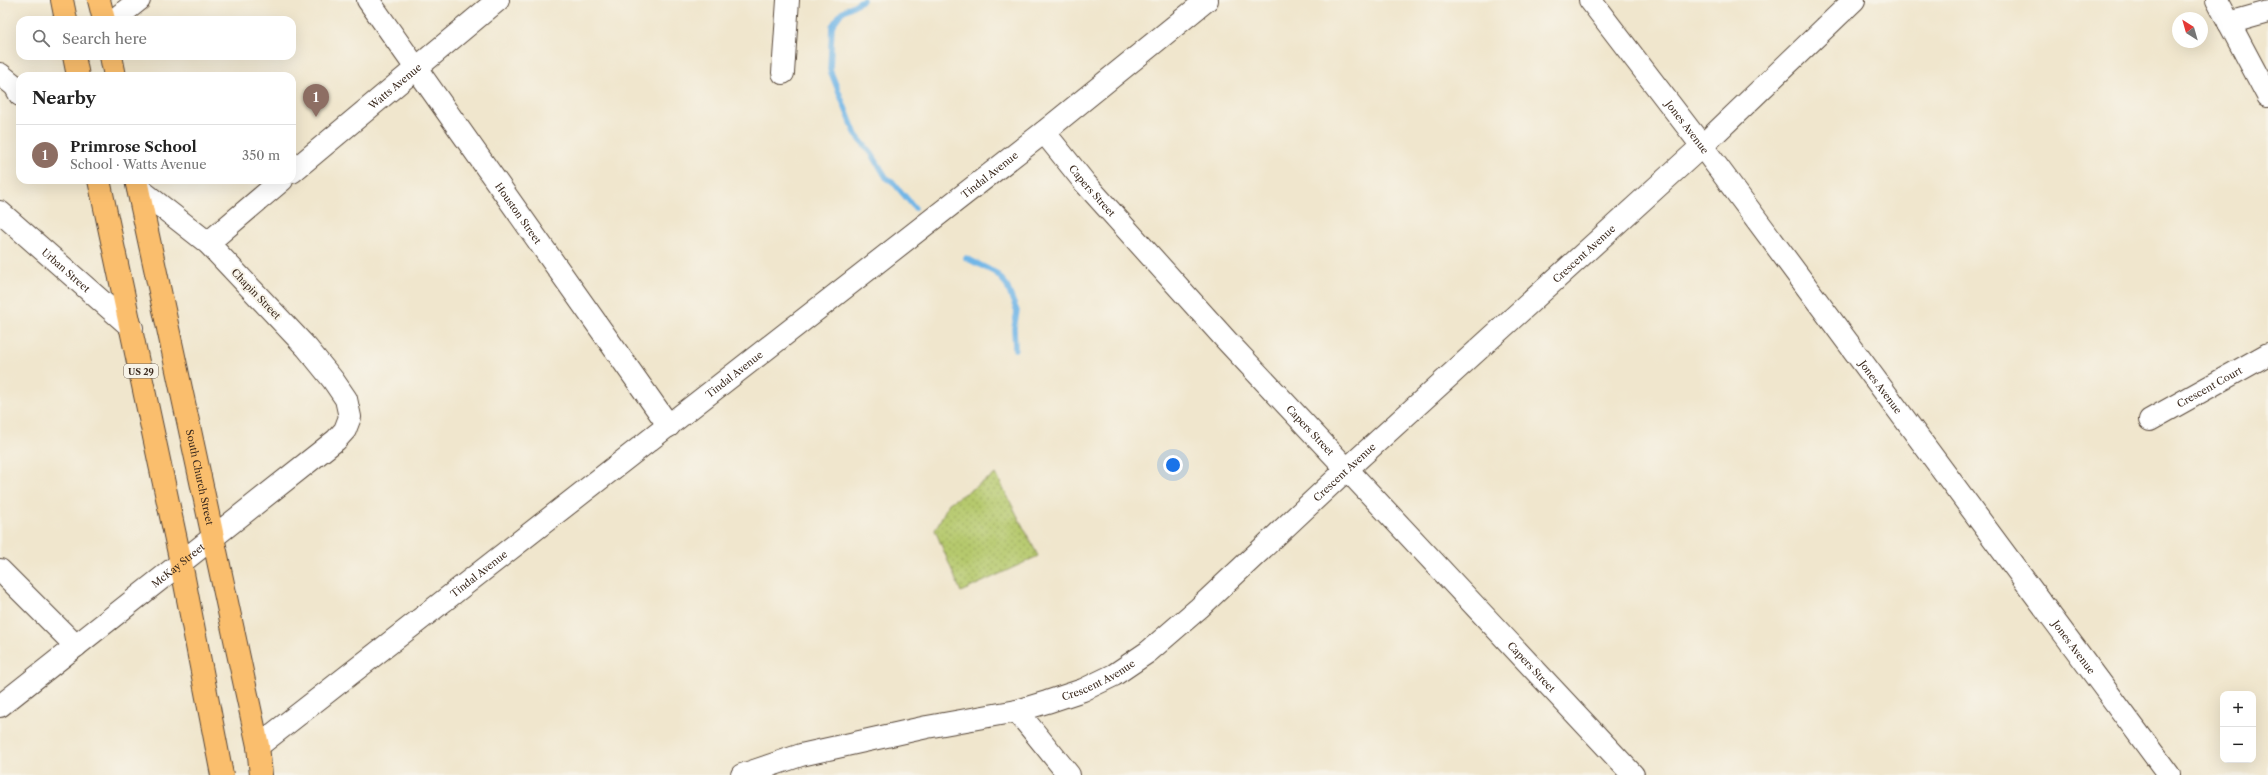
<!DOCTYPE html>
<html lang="en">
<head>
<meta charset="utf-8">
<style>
  body { margin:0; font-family:"Libre Caslon Text",serif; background:#f2f2f2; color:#222 }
  .controls { position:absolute; right:12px; bottom:12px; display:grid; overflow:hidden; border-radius:8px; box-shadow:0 4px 16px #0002 }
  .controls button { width:36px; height:36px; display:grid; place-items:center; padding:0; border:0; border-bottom:1px solid #e0e0e0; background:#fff; color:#222; font:20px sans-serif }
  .compass { position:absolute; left:2172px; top:12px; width:36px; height:36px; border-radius:50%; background:#fff; box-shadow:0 4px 16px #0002; rotate:323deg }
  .you { position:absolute; left:1173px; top:465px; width:14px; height:14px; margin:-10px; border:3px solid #fff; border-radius:50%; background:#1a73e8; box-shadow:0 0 0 6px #1a73e833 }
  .badge { display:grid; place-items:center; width:26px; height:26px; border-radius:50%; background:#db2777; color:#fff; font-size:13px; font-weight:700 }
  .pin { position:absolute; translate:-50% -33px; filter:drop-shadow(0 1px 2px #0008) }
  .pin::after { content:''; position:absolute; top:21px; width:14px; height:12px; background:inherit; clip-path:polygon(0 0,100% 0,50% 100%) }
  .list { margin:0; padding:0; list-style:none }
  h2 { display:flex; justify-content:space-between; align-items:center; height:52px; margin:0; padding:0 16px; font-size:17px }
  h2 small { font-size:13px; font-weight:400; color:#767676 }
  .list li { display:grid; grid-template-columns:26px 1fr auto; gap:12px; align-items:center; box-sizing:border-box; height:60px; padding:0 16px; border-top:1px solid #e0e0e0 }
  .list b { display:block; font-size:15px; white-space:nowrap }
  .list p { margin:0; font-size:13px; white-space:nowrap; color:#767676 }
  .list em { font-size:13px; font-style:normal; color:#767676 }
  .icon { flex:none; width:22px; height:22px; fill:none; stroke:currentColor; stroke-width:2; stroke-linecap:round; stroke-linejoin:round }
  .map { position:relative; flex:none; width:2268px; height:775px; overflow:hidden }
  .search { position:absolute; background:#fff; box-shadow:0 4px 16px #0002; left:16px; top:16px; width:280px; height:44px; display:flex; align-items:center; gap:10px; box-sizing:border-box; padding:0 14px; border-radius:12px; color:#767676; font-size:15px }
  .panel { position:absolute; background:#fff; box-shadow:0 4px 16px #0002; left:16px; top:72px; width:280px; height:112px; border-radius:12px }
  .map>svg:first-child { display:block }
  .garden { fill:url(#garden-dots); stroke:#787a46 }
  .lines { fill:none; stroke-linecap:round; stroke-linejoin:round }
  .stream { stroke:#71b6e7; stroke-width:5.5 }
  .minor-casing { stroke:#564638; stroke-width:24 }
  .major-casing { stroke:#564638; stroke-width:24 }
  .minor { stroke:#fff; stroke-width:22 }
  .major { stroke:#fabe6d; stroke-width:22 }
  .labels { text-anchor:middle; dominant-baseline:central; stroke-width:4; stroke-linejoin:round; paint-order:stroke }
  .shield { fill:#f7f3e8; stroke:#73665b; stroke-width:1 }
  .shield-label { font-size:9px; font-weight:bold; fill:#3b2a1e }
  .street-label { font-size:10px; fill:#3b2a1e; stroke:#f7f3e8 }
</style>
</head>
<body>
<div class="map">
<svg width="2268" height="775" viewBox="0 0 2268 775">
  <defs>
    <pattern id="garden-dots" width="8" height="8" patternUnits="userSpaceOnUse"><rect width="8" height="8" fill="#b6c96d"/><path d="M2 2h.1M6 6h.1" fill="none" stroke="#95a359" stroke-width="1.8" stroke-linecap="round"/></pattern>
  </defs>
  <rect width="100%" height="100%" fill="#f7f3e8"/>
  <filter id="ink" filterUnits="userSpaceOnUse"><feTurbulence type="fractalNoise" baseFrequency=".025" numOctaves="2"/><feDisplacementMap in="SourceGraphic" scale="8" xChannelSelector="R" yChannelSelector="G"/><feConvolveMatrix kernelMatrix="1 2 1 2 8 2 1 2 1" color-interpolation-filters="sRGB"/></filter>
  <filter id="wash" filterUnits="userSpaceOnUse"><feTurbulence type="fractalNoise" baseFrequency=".012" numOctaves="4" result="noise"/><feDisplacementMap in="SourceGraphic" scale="16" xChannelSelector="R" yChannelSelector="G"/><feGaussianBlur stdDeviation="0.9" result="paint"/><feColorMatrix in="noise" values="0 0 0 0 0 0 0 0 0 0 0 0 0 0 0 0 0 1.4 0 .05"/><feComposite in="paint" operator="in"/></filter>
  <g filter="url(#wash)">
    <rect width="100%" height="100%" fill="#f0e6cd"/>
    <!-- garden -->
    <path class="garden" d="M 996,474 L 1038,556 L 961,592 L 935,530 L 949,503 Z"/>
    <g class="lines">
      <!-- stream -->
      <path class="stream" d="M 863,0 L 842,12 L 832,26 L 830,70 L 856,135 L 872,154 L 887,179 L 892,181 L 915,208
        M 966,258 L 996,273 L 1006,284 L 1017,311 L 1014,328 L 1015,349"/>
    </g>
  </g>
  <g filter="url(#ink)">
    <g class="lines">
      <!-- minor casing -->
      <g class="minor-casing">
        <g id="minor">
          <path id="s1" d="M 368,0 L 669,426"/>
          <path id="s2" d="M 1590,0 L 1702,146 L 2169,775"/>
          <path d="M 2217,0 L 2268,96"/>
          <path d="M 114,20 L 139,0"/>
          <path d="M 2229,23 L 2268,12"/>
          <path d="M 783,73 L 788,0"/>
          <path d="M 0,74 L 15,86 L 20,95"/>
          <path id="s3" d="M 1044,132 L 1085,183 L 1227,341 L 1633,775"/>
          <path id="s4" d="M 292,172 L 498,0"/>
          <path id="s5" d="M 0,212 L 132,328"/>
          <path d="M 208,243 L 282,180"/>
          <path id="s6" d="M 2150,420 L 2268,354"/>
          <path d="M 0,570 L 76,646"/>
          <path id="s7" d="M 0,706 L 336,440 L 345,430 L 350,417 L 346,399 L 333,380 L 307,348 L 208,243 L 138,188"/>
          <path d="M 1017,711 L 1069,775"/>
          <path id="s8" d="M 258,746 L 1044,132 L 1207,0"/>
          <path id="s9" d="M 742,775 L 801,755 L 927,727 L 1017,711 L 1047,702 L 1083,690 L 1114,675 L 1148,652 L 1199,608 L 1346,470 L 1702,146 L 1854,0"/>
        </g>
      </g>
      <!-- major casing -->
      <g class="major-casing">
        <g id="major">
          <path d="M 62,0 L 66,20"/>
          <path d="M 99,0 L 104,20"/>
          <path d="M 74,56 L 78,76"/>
          <path d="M 111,56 L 115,76"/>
          <path d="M 99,180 L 181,563 L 222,775"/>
          <path id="s10" d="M 136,180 L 258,746 L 261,775"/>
        </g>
      </g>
      <!-- minor -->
      <use href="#minor" class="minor"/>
      <!-- major -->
      <use href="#major" class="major"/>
    </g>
  </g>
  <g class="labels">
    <!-- shield labels -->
    <rect class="shield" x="124" y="364" width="34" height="14" rx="3"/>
    <g class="shield-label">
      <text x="141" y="371">US 29</text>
    </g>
    <!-- street labels -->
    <g class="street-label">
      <text stroke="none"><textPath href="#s4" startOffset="134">Watts Avenue</textPath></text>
      <text stroke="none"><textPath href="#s2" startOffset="160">Jones Avenue</textPath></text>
      <text stroke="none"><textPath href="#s8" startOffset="928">Tindal Avenue</textPath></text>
      <text stroke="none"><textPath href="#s3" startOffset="76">Capers Street</textPath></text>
      <text stroke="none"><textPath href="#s1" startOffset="261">Houston Street</textPath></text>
      <text stroke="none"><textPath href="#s9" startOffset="1018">Crescent Avenue</textPath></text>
      <text stroke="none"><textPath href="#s5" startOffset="88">Urban Street</textPath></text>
      <text transform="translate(256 294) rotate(46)">Chapin Street</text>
      <text stroke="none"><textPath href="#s8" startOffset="604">Tindal Avenue</textPath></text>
      <text stroke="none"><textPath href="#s2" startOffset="484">Jones Avenue</textPath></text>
      <text stroke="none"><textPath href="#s6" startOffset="68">Crescent Court</textPath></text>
      <text stroke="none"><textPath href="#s3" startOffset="400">Capers Street</textPath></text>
      <text stroke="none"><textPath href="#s9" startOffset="694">Crescent Avenue</textPath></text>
      <text stroke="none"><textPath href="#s10" startOffset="304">South Church Street</textPath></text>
      <text stroke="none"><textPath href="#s7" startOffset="227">McKay Street</textPath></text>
      <text stroke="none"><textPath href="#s8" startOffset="280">Tindal Avenue</textPath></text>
      <text stroke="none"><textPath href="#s2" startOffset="808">Jones Avenue</textPath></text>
      <text stroke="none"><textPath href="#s3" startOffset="724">Capers Street</textPath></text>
      <text stroke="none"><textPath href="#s9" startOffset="370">Crescent Avenue</textPath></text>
    </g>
  </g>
</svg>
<div class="controls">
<button>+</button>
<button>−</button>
</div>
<svg class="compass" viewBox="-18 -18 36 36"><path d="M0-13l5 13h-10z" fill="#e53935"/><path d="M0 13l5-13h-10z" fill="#767676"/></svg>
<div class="you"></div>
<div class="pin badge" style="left:316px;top:117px;background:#8d6e63">1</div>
<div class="search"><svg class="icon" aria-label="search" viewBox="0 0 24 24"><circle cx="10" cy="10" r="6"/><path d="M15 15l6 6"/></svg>Search here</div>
<section class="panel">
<h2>Nearby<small></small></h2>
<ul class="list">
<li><span class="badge" style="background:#8d6e63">1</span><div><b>Primrose School</b><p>School · Watts Avenue</p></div><em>350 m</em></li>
</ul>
</section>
</div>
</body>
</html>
